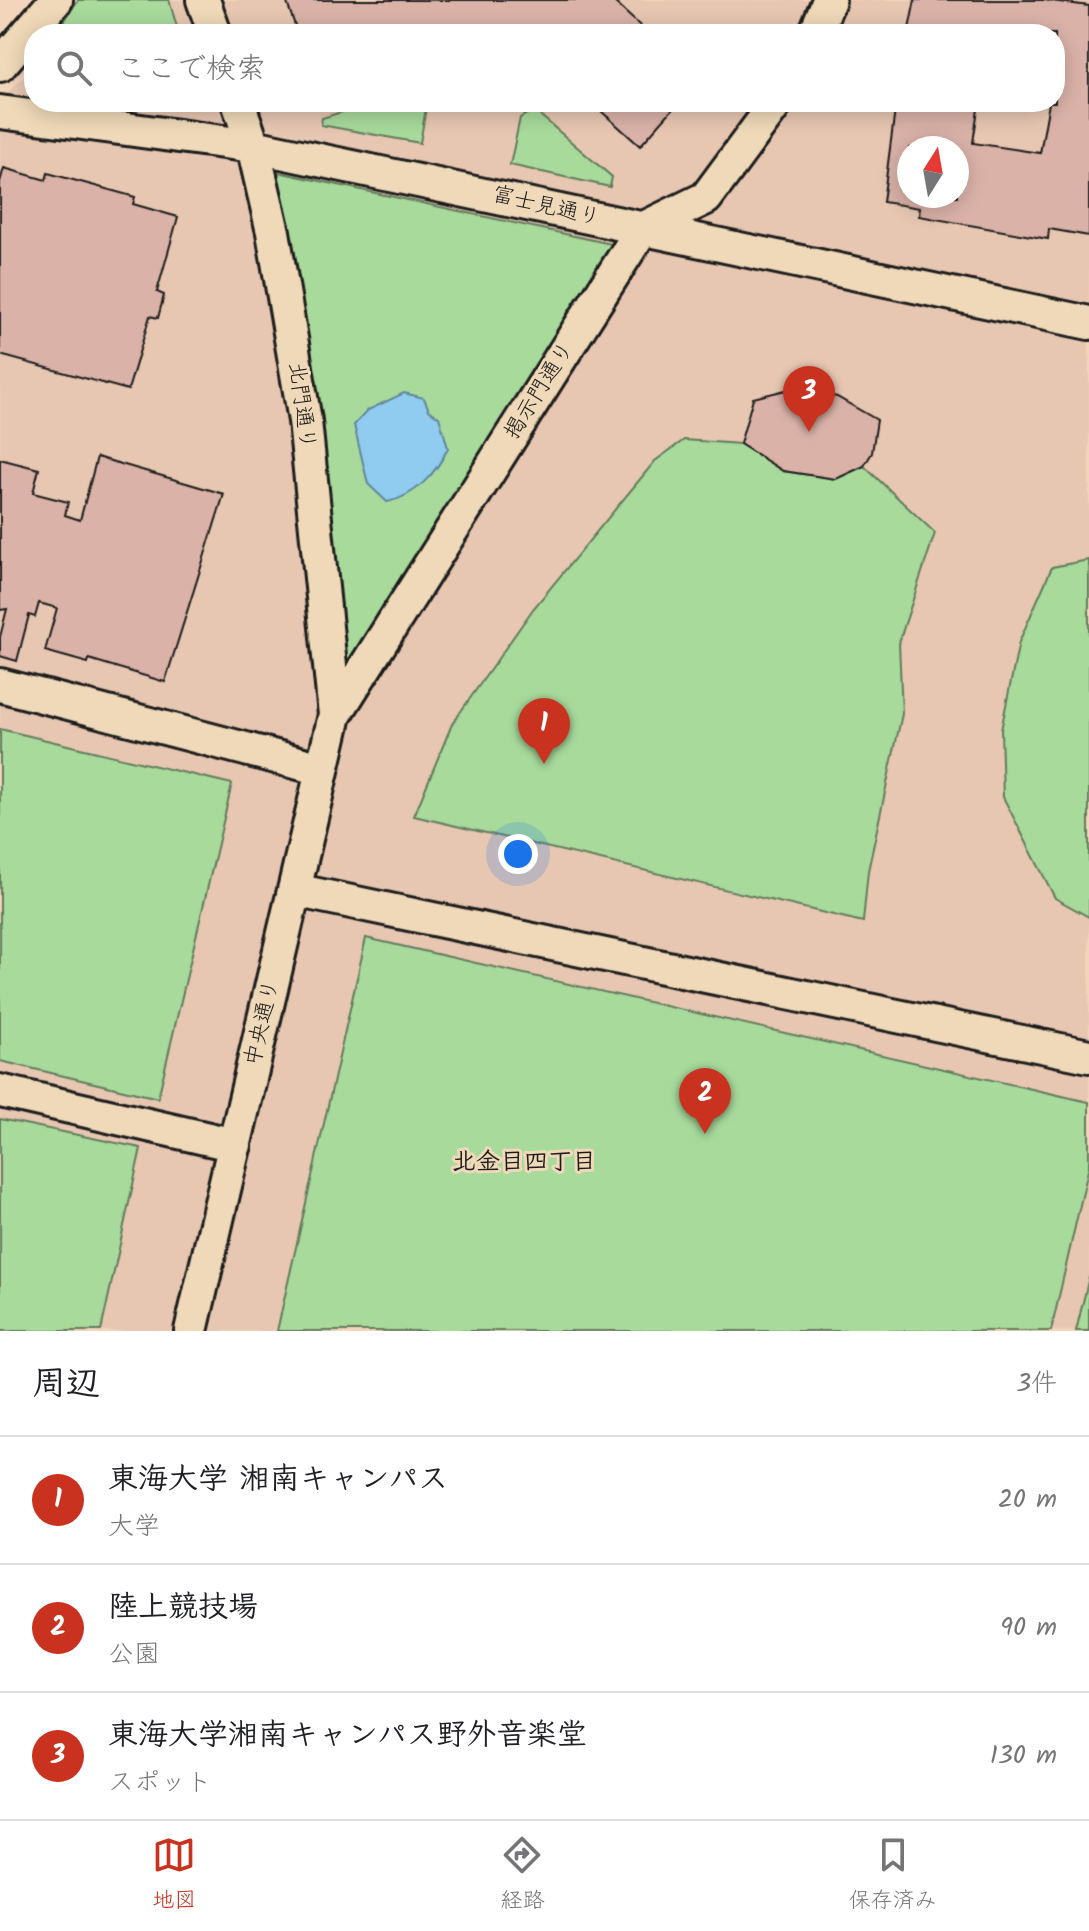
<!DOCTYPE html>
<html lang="ja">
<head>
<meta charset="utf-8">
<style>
  body { margin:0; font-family:Kalam,"Klee One",sans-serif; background:#f6f6f6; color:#202124 }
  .compass { position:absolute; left:897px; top:136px; width:72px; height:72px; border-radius:50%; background:#fff; box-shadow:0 4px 20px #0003; rotate:11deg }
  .you { position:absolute; left:518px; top:854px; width:28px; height:28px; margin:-20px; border:6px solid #fff; border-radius:50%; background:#1a73e8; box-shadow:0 0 0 12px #1a73e833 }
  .badge { display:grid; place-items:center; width:52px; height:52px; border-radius:50%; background:#c8321e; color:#fff; font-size:26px; font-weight:700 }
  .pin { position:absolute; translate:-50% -66px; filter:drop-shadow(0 2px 4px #0008) }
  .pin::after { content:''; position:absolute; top:42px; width:28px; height:24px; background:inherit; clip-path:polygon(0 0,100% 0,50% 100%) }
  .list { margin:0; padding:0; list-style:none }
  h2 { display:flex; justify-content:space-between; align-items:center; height:104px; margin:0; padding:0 32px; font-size:34px }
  h2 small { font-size:26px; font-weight:400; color:#757577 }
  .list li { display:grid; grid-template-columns:52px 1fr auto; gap:24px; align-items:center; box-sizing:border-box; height:128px; padding:0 32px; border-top:2px solid #e0e0e0 }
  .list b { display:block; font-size:30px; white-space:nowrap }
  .list p { margin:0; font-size:26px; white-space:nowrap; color:#757577 }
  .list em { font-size:26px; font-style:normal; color:#757577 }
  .icon { flex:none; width:44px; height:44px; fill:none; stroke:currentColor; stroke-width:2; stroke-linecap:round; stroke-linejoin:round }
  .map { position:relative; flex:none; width:1089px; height:1331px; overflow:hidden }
  .search { position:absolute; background:#fff; box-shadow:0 4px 20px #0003; left:24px; right:24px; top:24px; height:88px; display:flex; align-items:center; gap:20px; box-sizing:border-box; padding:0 28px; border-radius:32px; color:#757577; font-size:30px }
  .sheet { height:488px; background:#fff }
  nav { display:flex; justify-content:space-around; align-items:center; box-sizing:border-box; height:112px; border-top:2px solid #e0e0e0; background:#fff; font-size:22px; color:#757577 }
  nav a { display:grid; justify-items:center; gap:4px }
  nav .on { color:#c8321e }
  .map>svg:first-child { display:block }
  .built { fill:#e7c7b2; fill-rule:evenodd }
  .green { fill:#a8da9c; stroke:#627b5c; stroke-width:2 }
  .water { fill:#8fccf0; stroke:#61869b; stroke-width:2 }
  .building { fill:#dab2a8; stroke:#1c1c1c; stroke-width:2; fill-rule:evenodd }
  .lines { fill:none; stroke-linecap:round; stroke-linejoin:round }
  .minor-casing { stroke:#1c1c1c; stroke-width:38 }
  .minor { stroke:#efd9b8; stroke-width:32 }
  .labels { text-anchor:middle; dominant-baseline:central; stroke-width:6; stroke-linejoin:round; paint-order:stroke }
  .street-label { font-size:22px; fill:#1c1c1c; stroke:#efd9b8 }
  .neighbourhood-label { font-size:24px; font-weight:bold; fill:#1c1c1c; stroke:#efd9b8 }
</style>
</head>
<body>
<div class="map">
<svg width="1089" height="1331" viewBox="0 0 1089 1331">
  <rect width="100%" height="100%" fill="#f2d5ba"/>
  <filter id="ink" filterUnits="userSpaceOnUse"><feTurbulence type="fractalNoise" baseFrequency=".0125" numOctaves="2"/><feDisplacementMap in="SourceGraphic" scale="16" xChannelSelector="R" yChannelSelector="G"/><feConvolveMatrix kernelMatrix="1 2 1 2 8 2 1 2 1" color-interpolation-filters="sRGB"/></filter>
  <g filter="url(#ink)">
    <!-- built -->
    <path class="built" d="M 78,0 L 1089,0 L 1089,1331 L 0,1331 L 0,101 L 34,67 L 34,102 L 1055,102 L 1055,34 L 56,34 ZM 909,148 L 957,148 L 957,196 L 909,196 Z"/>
    <!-- green -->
    <path class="green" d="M 78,0 L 169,0 L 179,34 L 56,34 Z
      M 375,102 L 427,102 L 420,143 L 321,125 L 322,118 Z
      M 534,110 L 612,177 L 610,187 L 510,165 L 520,118 Z
      M 278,172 L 616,245 L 347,676 Z
      M 684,440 L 740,444 L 783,471 L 836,479 L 864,466 L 935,533 L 899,642 L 902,714 L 868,871 L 863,922 L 414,816 L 452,724 L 533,609 L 655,461 Z
      M 1089,560 L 1089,917 L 1055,898 L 1003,797 L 1001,730 L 1019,642 L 1052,567 Z
      M 0,729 L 232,784 L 158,1098 L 0,1061 Z
      M 366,938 L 1089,1102 L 1089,1166 L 1051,1331 L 277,1331 Z
      M 0,1119 L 141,1148 L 101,1331 L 0,1331 Z
      M 1089,1277 L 1089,1331 L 1076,1331 Z"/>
    <!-- water -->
    <path class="water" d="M 404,393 L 424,398 L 429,410 L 439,417 L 448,448 C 437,472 415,497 387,502 L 368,484 L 354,425 L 368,410 Z"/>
    <!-- building -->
    <path class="building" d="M 286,0 L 612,0 L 649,34 L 298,34 Z
      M 915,0 L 1044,0 L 1089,6 L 1089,236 L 1049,229 L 1048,239 L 919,216 L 920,208 L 883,202 L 896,102 L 979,102 L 973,143 L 1040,153 L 1049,103 L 1041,102 L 1055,102 L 1055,34 L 908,34 ZM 909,148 L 957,148 L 957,196 L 909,196 Z
      M 591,102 L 679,102 L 640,146 Z
      M 4,168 L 46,180 L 48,173 L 128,195 L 135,197 L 133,204 L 178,217 L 157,292 L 164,295 L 158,318 L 150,316 L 128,390 L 0,355 L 0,182 Z
      M 794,388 L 837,397 L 877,420 L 872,453 L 864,466 L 836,479 L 783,471 L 740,444 L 753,398 Z
      M 97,457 L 224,494 L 165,682 L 89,659 L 88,663 L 45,651 L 57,608 L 39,603 L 35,617 L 29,615 L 17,661 L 0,656 L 0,637 L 7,609 L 0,610 L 0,459 L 39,469 L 33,493 L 68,502 L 65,515 L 80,520 Z"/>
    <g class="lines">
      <!-- minor casing -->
      <g class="minor-casing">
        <path id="minor" d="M 203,0 L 215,34
          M 815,34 L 829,0
          M 0,65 L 56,0
          M 0,112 L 253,146 L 1089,323
          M 0,685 L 322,769
          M 335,715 L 642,229 L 706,198 L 777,102
          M 294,890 L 1089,1056
          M 0,1091 L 235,1145
          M 191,1331 L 335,715 L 305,421 L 273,232 L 253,146 L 238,102"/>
      </g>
      <!-- minor -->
      <use href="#minor" class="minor"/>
    </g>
  </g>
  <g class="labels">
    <!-- street labels -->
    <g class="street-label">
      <text transform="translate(546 207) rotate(13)">富士見通り</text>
      <text transform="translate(540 391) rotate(-58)">掲示門通り</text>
      <text transform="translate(301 406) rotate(82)">北門通り</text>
      <text transform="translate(263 1023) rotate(-77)">中央通り</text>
    </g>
    <!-- neighbourhood labels -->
    <g class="neighbourhood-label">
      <text x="524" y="1162">北金目四丁目</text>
    </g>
  </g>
</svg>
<svg class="compass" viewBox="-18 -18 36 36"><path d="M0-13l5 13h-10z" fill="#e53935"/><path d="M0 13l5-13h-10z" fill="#757577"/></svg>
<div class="you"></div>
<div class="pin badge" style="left:544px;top:764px">1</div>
<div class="pin badge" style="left:705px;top:1134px">2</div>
<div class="pin badge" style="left:809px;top:432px">3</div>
<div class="search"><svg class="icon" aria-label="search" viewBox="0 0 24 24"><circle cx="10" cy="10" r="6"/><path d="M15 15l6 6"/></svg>ここで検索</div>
</div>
<section class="sheet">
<h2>周辺<small>3件</small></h2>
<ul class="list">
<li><span class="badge">1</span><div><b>東海大学 湘南キャンパス</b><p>大学</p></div><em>20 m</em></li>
<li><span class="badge">2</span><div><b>陸上競技場</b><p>公園</p></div><em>90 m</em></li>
<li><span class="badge">3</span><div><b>東海大学湘南キャンパス野外音楽堂</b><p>スポット</p></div><em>130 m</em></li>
</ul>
</section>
<nav>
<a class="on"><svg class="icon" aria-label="map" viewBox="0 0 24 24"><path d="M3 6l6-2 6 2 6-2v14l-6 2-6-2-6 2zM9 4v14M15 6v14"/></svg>地図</a>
<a><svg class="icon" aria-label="directions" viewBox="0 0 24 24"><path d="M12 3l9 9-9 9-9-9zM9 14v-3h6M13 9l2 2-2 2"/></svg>経路</a>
<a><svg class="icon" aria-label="saved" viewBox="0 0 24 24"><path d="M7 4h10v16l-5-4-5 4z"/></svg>保存済み</a>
</nav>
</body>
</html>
